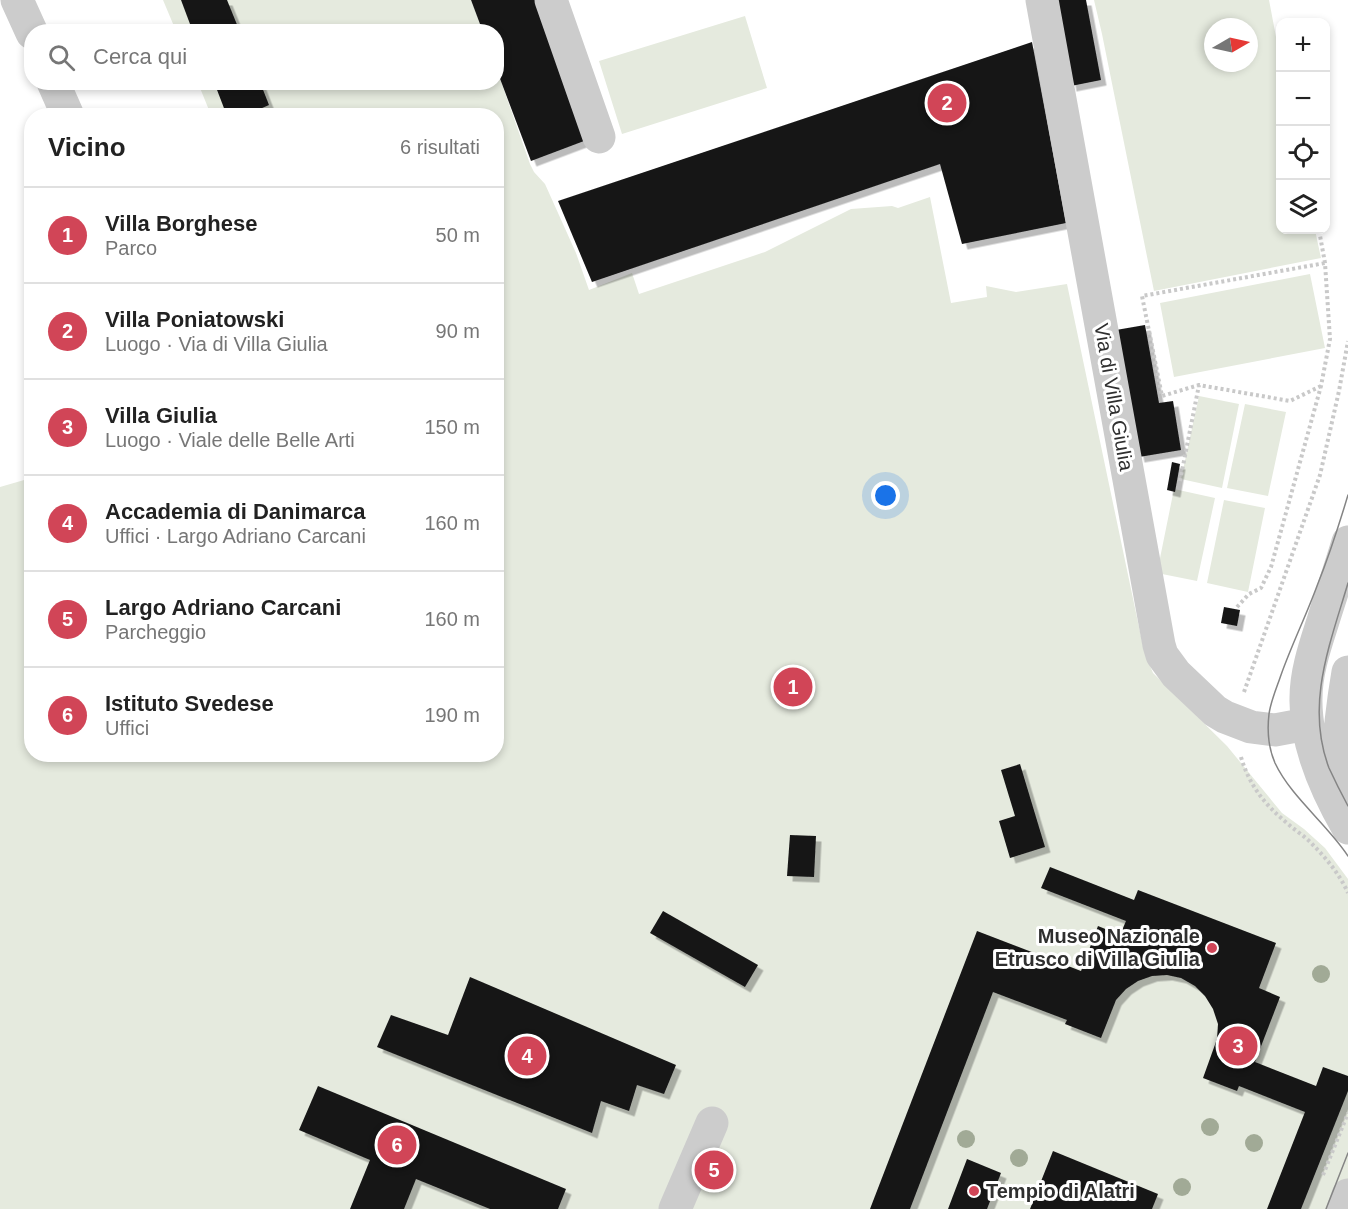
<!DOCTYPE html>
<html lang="it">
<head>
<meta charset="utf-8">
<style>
  body { margin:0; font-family:Helvetica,sans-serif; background:#f2f2f2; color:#222 }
  .controls { position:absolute; right:18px; top:18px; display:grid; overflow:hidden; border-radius:12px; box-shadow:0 3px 9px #0003 }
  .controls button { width:54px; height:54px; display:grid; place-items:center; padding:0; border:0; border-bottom:2px solid #e0e0e0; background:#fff; color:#222; font:30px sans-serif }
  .compass { position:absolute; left:1204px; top:18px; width:54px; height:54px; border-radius:50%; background:#fff; box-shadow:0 3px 9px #0003; rotate:81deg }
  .you { position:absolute; left:886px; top:496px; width:21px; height:21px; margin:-15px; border:4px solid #fff; border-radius:50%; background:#1a73e8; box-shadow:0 0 0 9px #1a73e833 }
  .badge { display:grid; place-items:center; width:39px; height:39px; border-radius:50%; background:#d14557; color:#fff; font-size:20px; font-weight:700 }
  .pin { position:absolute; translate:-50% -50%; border:3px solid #fff; box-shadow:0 2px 6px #0006 }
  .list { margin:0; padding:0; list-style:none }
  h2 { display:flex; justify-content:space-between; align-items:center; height:78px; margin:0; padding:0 24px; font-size:26px }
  h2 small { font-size:20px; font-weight:400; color:#767676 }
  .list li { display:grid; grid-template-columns:39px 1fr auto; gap:18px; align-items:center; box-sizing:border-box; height:96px; padding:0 24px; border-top:2px solid #e0e0e0 }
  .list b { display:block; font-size:22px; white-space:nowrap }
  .list p { margin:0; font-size:20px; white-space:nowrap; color:#767676 }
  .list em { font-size:20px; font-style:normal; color:#767676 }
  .icon { flex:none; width:33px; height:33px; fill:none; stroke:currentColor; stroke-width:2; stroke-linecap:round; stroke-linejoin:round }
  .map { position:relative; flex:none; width:1348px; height:1209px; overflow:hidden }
  .search { position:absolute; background:#fff; box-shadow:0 3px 9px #0003; left:24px; top:24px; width:480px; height:66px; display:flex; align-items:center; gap:15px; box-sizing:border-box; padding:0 21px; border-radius:24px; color:#767676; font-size:22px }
  .panel { position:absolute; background:#fff; box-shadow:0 3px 9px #0003; left:24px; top:108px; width:480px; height:654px; border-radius:24px }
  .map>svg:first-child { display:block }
  .green { fill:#e5eade; fill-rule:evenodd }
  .building { fill:#161616; filter:url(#shadow) }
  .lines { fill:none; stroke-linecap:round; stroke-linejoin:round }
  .path { stroke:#c9c9c9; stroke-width:4; stroke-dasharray:3 3; stroke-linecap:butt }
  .minor { stroke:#ccc; stroke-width:33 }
  .tram { stroke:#848484; stroke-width:1.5 }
  .tree { fill:#a1aa96 }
  .poi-dot { fill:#d14557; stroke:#fff; stroke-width:2 }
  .labels { text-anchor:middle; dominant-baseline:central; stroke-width:6; stroke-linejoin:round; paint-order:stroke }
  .street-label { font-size:20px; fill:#2f2f2f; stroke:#fff }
  .poi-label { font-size:20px; font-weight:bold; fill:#2f2f2f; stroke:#fff; text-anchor:end }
</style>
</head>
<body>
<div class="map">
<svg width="1348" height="1209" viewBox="0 0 1348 1209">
  <defs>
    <filter id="shadow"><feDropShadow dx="5.5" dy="5.5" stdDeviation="0" flood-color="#0004"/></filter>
  </defs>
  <rect width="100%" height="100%" fill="#fff"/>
  <!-- green -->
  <path class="green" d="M 163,0 L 471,0 L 483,31 L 176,31 Z
    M 1094,0 L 1269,0 L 1280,58 L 1280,230 L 1315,230 L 1321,258 L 1154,291 L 1102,34 ZM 1213,27 L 1249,27 L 1249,63 L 1213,63 Z
    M 745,16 L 767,88 L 622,134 L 599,61 Z
    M 497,70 L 530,164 L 534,172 L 545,184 L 576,253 L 589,290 L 632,273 L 639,294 L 765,252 L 851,209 L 892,206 L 898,208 L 930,197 L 951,303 L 987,297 L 986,286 L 1016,292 L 1067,284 L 1144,651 L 1153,673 L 1227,746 L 1282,813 L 1304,829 L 1325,848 L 1348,879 L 1348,1209 L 0,1209 L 0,487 L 31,478 L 32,754 L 496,754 L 496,116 L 211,115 L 198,83 L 496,82 Z
    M 1310,274 L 1325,348 L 1174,377 L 1160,303 Z
    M 1199,396 L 1239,404 L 1222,488 L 1181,479 Z
    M 1245,404 L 1286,412 L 1268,496 L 1227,488 Z
    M 1174,489 L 1215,498 L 1197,581 L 1157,573 Z
    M 1224,500 L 1265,508 L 1248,592 L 1207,583 Z"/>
  <!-- building -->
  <path class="building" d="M 181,0 L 227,0 L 240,32 L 193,32 Z
    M 471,0 L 537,0 L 584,141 L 531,161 L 496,68 L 496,32 L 483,32 Z
    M 1058,0 L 1086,0 L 1101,80 L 1071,86 Z
    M 1032,42 L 1066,223 L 962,244 L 940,164 L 592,282 L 558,201 Z
    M 214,82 L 260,82 L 269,105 L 244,116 L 227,116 Z
    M 1145,325 L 1159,403 L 1173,401 L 1181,450 L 1139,457 L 1116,330 Z
    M 1172,462 L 1180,464 L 1175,492 L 1167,490 Z
    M 1224,607 L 1240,610 L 1237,626 L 1221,623 Z
    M 1020,764 L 1045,847 L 1010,858 L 999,821 L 1015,816 L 1001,770 Z
    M 790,835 L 816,836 L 814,877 L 787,876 Z
    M 1050,867 L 1134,900 L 1138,890 L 1276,943 L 1259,988 L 1280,997 L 1255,1062 L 1316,1086 L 1323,1067 L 1348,1076 L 1348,1091 L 1301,1209 L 1267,1209 L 1305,1112 L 1239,1086 L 1237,1091 L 1203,1078 L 1217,1039 L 1218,1024 L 1213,1009 L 1205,996 L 1195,986 L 1181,978 L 1167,975 L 1152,976 L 1138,981 L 1126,989 L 1116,1000 L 1101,1038 L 1065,1024 L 1067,1020 L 993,992 L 910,1209 L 870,1209 L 977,931 L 1081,971 L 1098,926 L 1120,935 L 1126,921 L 1041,888 Z
    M 663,911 L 758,965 L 745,987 L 650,933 Z
    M 470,977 L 676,1065 L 664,1094 L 637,1085 L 629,1111 L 601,1101 L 592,1133 L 377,1047 L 391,1015 L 448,1035 Z
    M 318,1086 L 566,1189 L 558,1209 L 490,1209 L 416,1179 L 404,1209 L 350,1209 L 370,1160 L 299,1130 Z
    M 1053,1151 L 1158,1194 L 1152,1209 L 1030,1209 Z
    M 967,1159 L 1001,1173 L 987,1209 L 948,1209 Z"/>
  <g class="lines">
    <!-- path -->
    <path class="path" d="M 1321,386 L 1290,401 L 1199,385 L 1162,396 L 1142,296 L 1325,263
      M 1180,481 L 1199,385
      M 1237,607 L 1249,594 L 1261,588 L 1271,567 L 1321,386 L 1330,339 L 1325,263 L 1319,230
      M 1244,692 L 1320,475 L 1339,391 L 1348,341
      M 1241,757 C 1249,785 1265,805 1288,824 C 1296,831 1306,837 1313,845 C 1327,859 1340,875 1348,893
      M 1323,1175 L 1348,1113"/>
    <!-- minor -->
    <path class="minor" d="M 17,0 L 32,33
      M 551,0 L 599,137
      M 1042,0 L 1159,645 L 1162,655 L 1176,674 L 1215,711 L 1225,717 L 1251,727 L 1275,730 L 1307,724
      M 53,82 L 68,116
      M 1348,542 C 1340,569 1331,595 1323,621 C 1315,646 1306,672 1306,698 C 1305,742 1326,790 1348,828
      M 1337,794 C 1337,753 1341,713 1348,672
      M 675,1209 L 712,1123
      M 1343,1209 L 1348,1195"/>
    <!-- tram -->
    <path class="tram" d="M 1348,495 C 1339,525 1329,556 1317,586 C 1306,616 1292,644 1281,675 C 1277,687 1271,700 1269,714 C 1267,731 1268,747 1275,763 C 1291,797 1327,824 1348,856
      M 1348,583 C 1330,644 1305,705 1329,768 C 1335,781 1341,793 1348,806
      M 1326,1209 L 1348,1153"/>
  </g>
  <!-- trees -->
  <g class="tree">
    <circle cx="1321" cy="974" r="9"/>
    <circle cx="1210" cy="1127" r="9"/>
    <circle cx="966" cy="1139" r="9"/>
    <circle cx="1254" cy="1143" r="9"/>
    <circle cx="1019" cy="1158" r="9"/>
    <circle cx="1182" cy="1187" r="9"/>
  </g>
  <!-- markers -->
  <g class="poi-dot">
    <circle cx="1212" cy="948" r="6"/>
    <circle cx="974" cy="1191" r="6"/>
  </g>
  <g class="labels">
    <!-- street labels -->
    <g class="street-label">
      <text transform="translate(1114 397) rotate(80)">Via di Villa Giulia</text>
    </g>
    <!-- poi labels -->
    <g class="poi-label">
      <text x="1200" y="936">Museo Nazionale<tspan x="1200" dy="23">Etrusco di Villa Giulia</tspan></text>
      <text x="986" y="1191" text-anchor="start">Tempio di Alatri</text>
    </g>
  </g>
</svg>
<div class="controls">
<button>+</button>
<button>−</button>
<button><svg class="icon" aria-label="locate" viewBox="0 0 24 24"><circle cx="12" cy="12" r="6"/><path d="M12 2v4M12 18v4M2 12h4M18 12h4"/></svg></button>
<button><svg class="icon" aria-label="layers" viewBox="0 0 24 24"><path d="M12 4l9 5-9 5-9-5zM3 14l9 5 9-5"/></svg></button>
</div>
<svg class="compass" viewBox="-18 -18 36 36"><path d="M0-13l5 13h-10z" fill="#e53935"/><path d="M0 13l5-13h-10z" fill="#767676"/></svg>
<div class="you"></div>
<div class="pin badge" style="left:793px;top:687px">1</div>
<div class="pin badge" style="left:947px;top:103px">2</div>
<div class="pin badge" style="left:1238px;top:1046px">3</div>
<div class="pin badge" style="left:527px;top:1056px">4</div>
<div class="pin badge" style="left:714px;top:1170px">5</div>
<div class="pin badge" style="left:397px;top:1145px">6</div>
<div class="search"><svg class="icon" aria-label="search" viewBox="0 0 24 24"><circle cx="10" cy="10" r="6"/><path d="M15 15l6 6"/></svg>Cerca qui</div>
<section class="panel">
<h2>Vicino<small>6 risultati</small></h2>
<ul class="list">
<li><span class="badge">1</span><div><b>Villa Borghese</b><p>Parco</p></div><em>50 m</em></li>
<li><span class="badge">2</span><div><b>Villa Poniatowski</b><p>Luogo · Via di Villa Giulia</p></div><em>90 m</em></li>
<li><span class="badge">3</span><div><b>Villa Giulia</b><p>Luogo · Viale delle Belle Arti</p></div><em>150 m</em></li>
<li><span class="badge">4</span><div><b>Accademia di Danimarca</b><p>Uffici · Largo Adriano Carcani</p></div><em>160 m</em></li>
<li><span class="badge">5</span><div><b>Largo Adriano Carcani</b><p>Parcheggio</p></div><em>160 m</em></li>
<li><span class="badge">6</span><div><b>Istituto Svedese</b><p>Uffici</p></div><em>190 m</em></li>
</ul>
</section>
</div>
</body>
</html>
